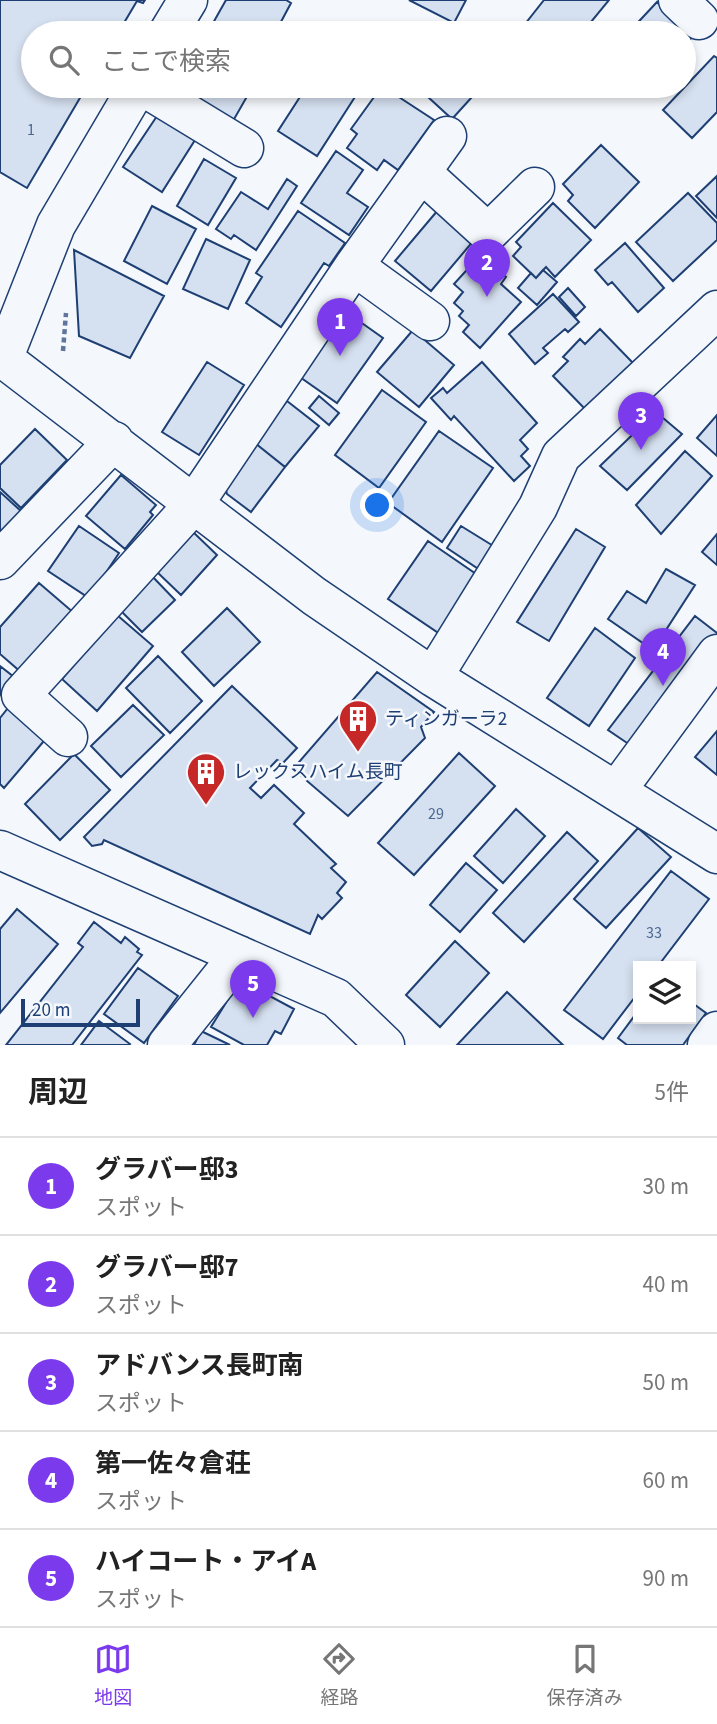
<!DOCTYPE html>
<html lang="ja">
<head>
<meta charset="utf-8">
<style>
  body { margin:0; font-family:"Source Sans 3","Noto Sans JP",sans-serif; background:#f6f6f6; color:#222 }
  .controls { position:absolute; right:21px; bottom:21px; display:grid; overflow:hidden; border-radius:0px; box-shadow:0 4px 10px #0003 }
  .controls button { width:63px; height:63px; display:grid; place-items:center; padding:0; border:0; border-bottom:2px solid #e0e0e0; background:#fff; color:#222; font:35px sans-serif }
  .scale { position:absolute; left:21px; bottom:18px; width:119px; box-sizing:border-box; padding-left:7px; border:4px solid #1d3f73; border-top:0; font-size:19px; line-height:24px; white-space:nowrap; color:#1d3f73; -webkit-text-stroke:5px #f4f7fb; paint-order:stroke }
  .you { position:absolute; left:378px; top:506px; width:24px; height:24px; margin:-18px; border:5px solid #fff; border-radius:50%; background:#1a73e8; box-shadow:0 0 0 10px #1a73e833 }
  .badge { display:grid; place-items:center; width:46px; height:46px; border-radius:50%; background:#7c3aed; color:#fff; font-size:23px; font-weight:700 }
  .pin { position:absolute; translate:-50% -58px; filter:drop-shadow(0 2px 4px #0008) }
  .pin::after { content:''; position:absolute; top:37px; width:24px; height:21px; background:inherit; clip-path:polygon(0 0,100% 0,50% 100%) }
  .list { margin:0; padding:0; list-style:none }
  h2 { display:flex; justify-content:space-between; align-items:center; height:91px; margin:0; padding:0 28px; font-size:30px }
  h2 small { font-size:23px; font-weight:400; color:#767676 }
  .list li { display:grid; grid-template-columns:46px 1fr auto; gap:21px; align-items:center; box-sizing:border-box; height:98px; padding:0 28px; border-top:2px solid #e0e0e0 }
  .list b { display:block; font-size:26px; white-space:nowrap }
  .list p { margin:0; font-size:23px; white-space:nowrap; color:#767676 }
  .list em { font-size:23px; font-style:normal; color:#767676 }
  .icon { flex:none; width:38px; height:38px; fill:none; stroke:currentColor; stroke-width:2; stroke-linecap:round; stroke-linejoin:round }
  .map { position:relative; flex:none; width:717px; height:1045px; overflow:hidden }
  .search { position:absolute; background:#fff; box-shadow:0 4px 10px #0003; left:21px; right:21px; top:21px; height:77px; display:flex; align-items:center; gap:18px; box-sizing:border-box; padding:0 24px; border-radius:38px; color:#767676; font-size:26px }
  .sheet { height:581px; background:#fff }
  nav { display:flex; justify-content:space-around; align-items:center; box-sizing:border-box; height:98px; border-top:2px solid #e0e0e0; background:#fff; font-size:19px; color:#767676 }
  nav a { display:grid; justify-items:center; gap:4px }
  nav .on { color:#7c3aed }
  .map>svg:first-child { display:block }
  .building { fill:#d5e0f0; stroke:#1d3f73; stroke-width:2 }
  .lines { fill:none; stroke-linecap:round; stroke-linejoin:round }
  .minor-casing { stroke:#1d3f73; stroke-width:41 }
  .path { stroke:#5e769c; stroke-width:4.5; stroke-dasharray:5 3.5; stroke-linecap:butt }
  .minor { stroke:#f4f7fb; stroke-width:38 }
  .labels { text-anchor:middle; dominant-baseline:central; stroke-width:5; stroke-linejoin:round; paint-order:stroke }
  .number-label { font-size:16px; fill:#4b6792 }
  .poi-label { font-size:19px; fill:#1d3f73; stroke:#f4f7fb; text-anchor:start }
</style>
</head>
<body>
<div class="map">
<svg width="717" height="1045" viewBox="0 0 717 1045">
  <rect width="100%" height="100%" fill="#f4f7fb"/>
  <!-- building -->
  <path class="building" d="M 0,0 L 145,0 L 143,3 L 137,1 L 118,33 L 33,33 L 33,86 L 87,86 L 27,188 L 0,172 Z
    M 226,0 L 286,0 L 291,3 L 275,33 L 232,33 L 213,23 Z
    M 409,0 L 466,0 L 454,23 Z
    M 544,0 L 609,0 L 582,33 L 518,33 Z
    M 657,2 L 693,36 L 684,46 L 684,33 L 628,33 Z
    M 714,56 L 717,58 L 717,112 L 692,138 L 663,110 Z
    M 183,86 L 253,86 L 233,121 L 180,91 Z
    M 307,86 L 362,86 L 317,156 L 278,131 Z
    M 382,86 L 434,120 L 398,170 L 384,160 L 377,170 L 347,148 L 357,134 L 351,129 Z
    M 416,86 L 482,86 L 452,119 Z
    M 157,116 L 195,140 L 162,192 L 123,167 Z
    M 601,145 L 639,182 L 595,228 L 568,201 L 573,195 L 563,184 Z
    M 336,151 L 363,170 L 347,193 L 368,207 L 349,235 L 301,203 Z
    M 204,159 L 236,178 L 208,225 L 177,206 Z
    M 717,176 L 717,218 L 696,196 Z
    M 287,179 L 297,186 L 256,250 L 234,235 L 231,239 L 216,229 L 241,192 L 268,209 Z
    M 688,193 L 717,223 L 717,240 L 673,281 L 636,242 Z
    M 553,203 L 591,240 L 555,277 L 546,267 L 536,278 L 513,256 L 521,247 L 516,242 Z
    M 152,206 L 196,229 L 167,284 L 124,261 Z
    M 438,210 L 475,239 L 431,291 L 395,261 Z
    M 298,211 L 345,243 L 329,266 L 324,263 L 281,327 L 246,303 L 262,277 L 256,273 Z
    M 206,239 L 250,260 L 228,309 L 183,289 Z
    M 625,243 L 664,288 L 638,312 L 612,282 L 608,285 L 595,270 Z
    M 74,250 L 164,296 L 130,358 L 79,336 Z
    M 485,250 L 491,255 L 487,260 L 506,277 L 501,284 L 521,302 L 480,348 L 463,332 L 469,325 L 459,316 L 463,311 L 454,303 L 463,292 L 454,284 Z
    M 543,270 L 557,282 L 537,305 L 518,288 L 531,273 L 536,278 Z
    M 568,288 L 585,307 L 576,316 L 559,297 Z
    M 553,294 L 579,322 L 568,332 L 565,329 L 543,348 L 548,353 L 535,364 L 509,334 Z
    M 342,309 L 383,338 L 337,403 L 297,375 Z
    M 600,329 L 633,363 L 586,410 L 553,376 L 568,361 L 563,357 L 580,339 L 585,344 Z
    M 413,330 L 454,365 L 419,407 L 377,372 Z
    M 207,362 L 244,385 L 199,455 L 162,432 Z
    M 482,362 L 537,423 L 520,440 L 528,449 L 521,456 L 530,466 L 514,481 L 454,416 L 451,420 L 431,398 L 443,388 L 447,393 Z
    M 382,390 L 426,422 L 379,488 L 335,455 Z
    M 319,396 L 339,413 L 329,425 L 309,408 Z
    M 287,401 L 319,426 L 285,467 L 255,443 Z
    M 656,412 L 682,434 L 627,490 L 600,466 Z
    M 717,415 L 717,456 L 697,438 Z
    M 35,429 L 67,460 L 21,508 L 0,488 L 0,465 Z
    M 439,431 L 493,468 L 442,542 L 388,503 Z
    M 255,443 L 285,467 L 251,512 L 227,494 L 224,483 Z
    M 685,451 L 712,476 L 661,534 L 636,505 Z
    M 121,475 L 156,505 L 150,512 L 153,515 L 125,549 L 86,516 Z
    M 0,492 L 22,512 L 0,535 Z
    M 79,526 L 119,553 L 89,598 L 48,571 Z
    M 461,526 L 495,547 L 480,570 L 447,548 Z
    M 576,529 L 605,547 L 549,641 L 517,622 Z
    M 192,531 L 217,555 L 181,595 L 156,571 Z
    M 717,534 L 717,565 L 702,552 Z
    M 428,541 L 479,576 L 440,634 L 388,599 Z
    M 666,569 L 695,585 L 653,650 L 608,619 L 627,591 L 646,603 Z
    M 150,574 L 175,600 L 142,632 L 117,607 Z
    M 39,583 L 74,613 L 22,673 L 0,654 L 0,627 Z
    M 227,608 L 260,642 L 214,686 L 182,652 Z
    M 117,615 L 153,646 L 97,711 L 62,679 Z
    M 695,616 L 717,633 L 717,643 L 636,749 L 608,730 Z
    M 595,628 L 635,658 L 589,726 L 547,698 Z
    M 158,656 L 202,701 L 170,733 L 126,688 Z
    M 0,666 L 14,677 L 0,695 Z
    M 377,672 L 434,712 L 421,727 L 425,738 L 348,816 L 293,769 Z
    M 232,686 L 297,748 L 283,763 L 277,760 L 250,788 L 261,798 L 274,785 L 304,813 L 294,824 L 336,864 L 331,868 L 346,882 L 337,893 L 342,898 L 322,919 L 318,915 L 310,934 L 104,840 L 102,844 L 92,846 L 84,837 Z
    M 12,703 L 49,735 L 4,788 L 0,784 L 0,718 Z
    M 133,705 L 164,735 L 121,777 L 91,746 Z
    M 717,731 L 717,775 L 695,757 Z
    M 459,753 L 495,786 L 414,875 L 378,843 Z
    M 74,754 L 110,790 L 60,840 L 25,804 Z
    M 516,809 L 545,836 L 503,883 L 474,856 Z
    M 638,828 L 671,857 L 606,928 L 574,899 Z
    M 567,832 L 598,861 L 524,942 L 493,913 Z
    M 466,863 L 497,890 L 460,932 L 430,905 Z
    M 671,871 L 709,899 L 658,966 L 638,966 L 638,993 L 603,1039 L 564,1010 Z
    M 17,909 L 58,944 L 0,1013 L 0,929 Z
    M 94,922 L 121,943 L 125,937 L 139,949 L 137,952 L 142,955 L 72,1045 L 6,1045 L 83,947 L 78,943 Z
    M 455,941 L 489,973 L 440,1027 L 406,995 Z
    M 138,968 L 178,996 L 144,1043 L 104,1014 Z
    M 240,980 L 294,1009 L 281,1034 L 275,1031 L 267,1045 L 244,1045 L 211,1027 Z
    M 507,992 L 563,1045 L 457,1045 Z
    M 691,1002 L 706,1013 L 683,1045 L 627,1045 L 618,1038 L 638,1011 L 638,1019 L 691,1019 Z
    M 99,1021 L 130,1044 L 129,1045 L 81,1045 Z
    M 201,1031 L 230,1045 L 194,1045 Z"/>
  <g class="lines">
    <!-- minor casing -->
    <g class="minor-casing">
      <path id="minor" d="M 678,0 L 699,20
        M 168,33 L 188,0
        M 142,86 L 244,148
        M 421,172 L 488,233 L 535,187
        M 354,266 L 430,321
        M 0,356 L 314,596 L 433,677 L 717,854
        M 4,357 L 56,225 L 138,86
        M 0,560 L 114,441
        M 433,677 L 538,507 L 561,456 L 717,310
        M 68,737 L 21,695 L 194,504 L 354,266 L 447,136
        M 617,790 L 717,654
        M 0,850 L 336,998 L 385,1045
        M 167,1045 L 239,955
        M 707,1045 L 717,1031"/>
    </g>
    <!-- path -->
    <path class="path" d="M 63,351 L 66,313"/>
    <!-- minor -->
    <use href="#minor" class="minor"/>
  </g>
  <!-- icons -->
  <defs>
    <g id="building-pin" transform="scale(2.0125)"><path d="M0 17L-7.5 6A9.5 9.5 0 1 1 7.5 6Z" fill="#c62828" stroke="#f4f7fb"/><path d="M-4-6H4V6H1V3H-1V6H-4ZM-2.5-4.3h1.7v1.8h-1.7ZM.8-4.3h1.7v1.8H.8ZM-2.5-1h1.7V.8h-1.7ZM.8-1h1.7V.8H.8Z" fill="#fff"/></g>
  </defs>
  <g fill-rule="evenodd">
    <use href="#building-pin" x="358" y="719"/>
    <use href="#building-pin" x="206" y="772"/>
  </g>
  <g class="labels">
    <!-- number labels -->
    <g class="number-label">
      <text x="31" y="130">1</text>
      <text x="436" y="814">29</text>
      <text x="654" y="933">33</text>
    </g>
    <!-- poi labels -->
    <g class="poi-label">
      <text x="385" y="719">ティンガーラ2</text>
      <text x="233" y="772">レックスハイム長町</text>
    </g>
  </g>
</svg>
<div class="controls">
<button><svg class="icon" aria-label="layers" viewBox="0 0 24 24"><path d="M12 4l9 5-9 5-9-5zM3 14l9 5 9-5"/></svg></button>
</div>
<div class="scale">20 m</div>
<div class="you"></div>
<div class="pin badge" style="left:340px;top:356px">1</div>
<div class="pin badge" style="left:487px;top:297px">2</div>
<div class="pin badge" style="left:641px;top:450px">3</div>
<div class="pin badge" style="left:663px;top:686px">4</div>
<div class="pin badge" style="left:253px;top:1018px">5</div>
<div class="search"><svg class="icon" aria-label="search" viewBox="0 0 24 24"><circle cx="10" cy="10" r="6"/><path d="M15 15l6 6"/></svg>ここで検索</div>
</div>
<section class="sheet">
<h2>周辺<small>5件</small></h2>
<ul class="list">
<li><span class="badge">1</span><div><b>グラバー邸3</b><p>スポット</p></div><em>30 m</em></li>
<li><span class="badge">2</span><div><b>グラバー邸7</b><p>スポット</p></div><em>40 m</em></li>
<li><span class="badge">3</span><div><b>アドバンス長町南</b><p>スポット</p></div><em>50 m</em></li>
<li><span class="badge">4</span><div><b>第一佐々倉荘</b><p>スポット</p></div><em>60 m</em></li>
<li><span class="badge">5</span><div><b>ハイコート・アイA</b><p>スポット</p></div><em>90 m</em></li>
</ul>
</section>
<nav>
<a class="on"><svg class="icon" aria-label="map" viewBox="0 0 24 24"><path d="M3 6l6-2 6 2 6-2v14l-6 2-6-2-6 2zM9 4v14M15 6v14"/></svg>地図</a>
<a><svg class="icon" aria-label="directions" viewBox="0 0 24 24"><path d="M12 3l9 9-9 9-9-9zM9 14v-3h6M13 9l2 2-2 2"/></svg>経路</a>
<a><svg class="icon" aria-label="saved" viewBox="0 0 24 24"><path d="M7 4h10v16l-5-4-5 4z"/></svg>保存済み</a>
</nav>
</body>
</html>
